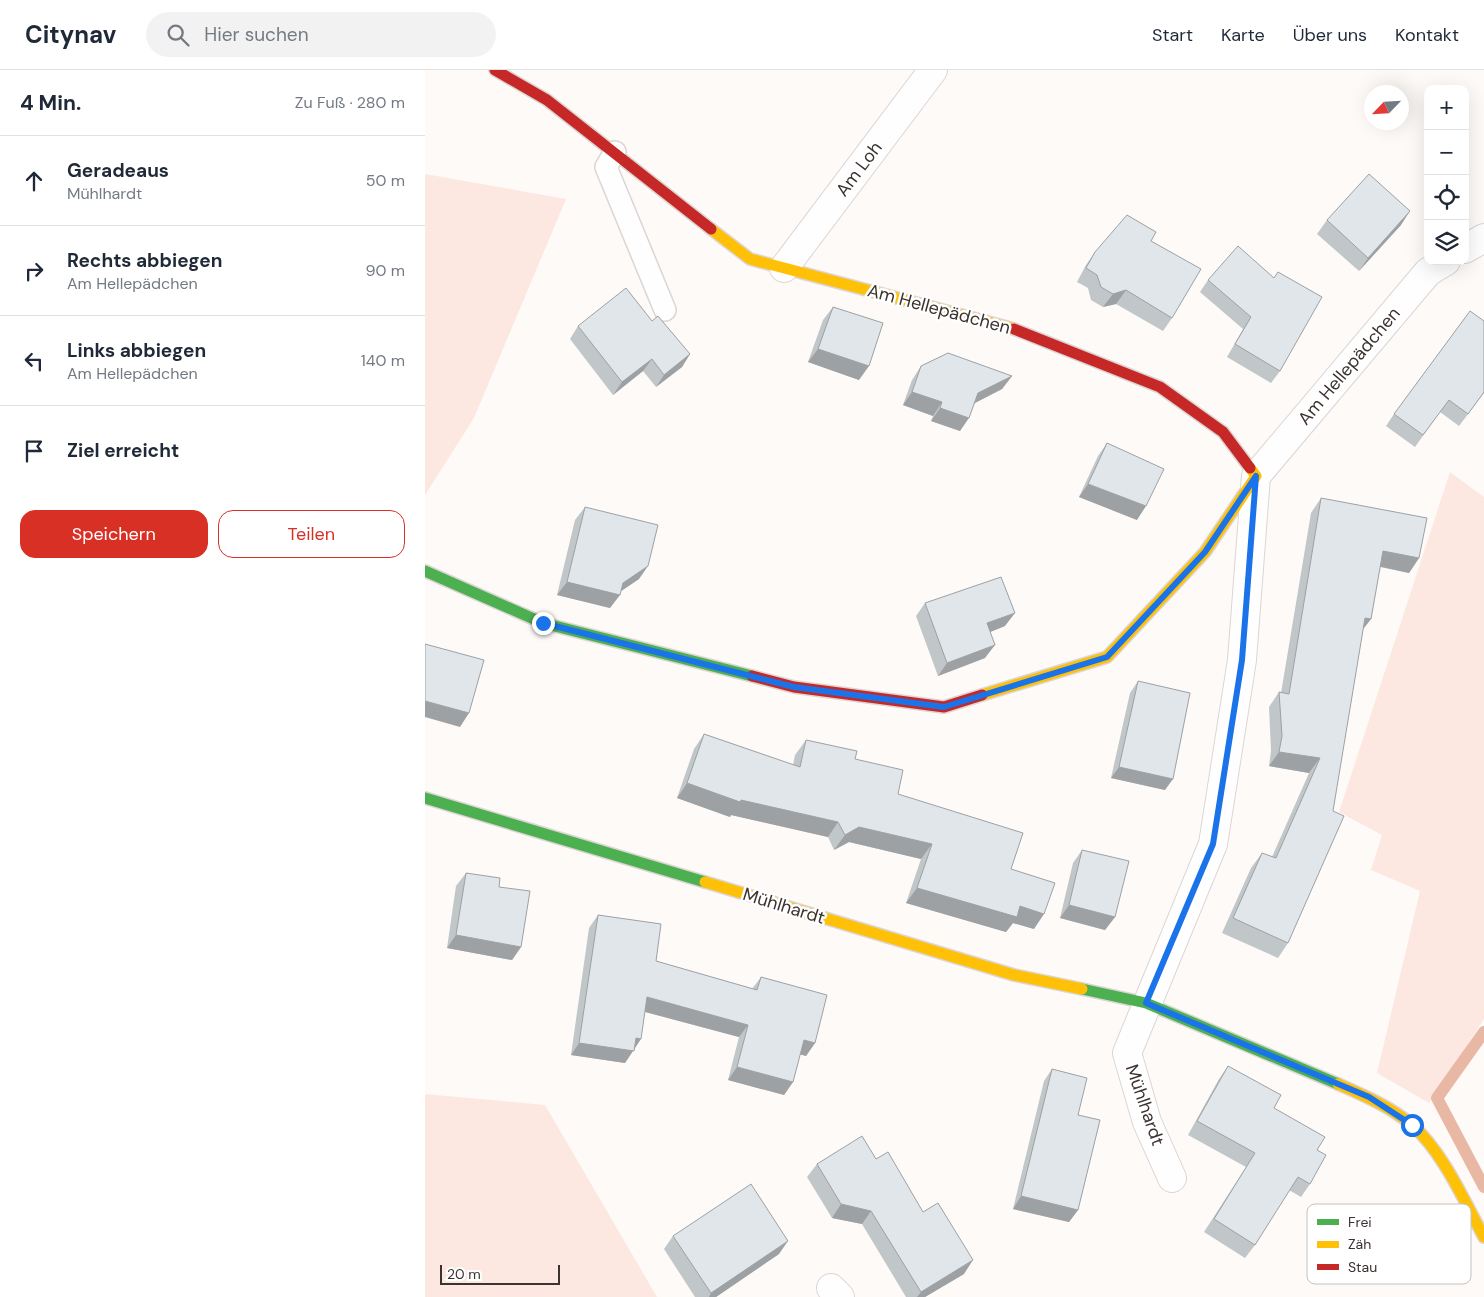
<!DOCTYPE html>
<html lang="de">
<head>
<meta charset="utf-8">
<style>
  body { margin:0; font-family:"DM Sans",sans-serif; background:#f2f2f3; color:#1f2937 }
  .controls { position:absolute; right:15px; top:15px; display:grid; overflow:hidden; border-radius:10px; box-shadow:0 5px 20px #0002 }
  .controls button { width:45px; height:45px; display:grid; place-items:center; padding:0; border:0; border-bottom:1px solid #e0e1e3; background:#fff; color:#1f2937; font:25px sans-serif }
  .compass { position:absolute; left:939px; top:15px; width:45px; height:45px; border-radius:50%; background:#fff; box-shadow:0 5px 20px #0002; rotate:245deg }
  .scale { position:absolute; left:15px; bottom:12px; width:120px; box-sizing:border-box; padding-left:5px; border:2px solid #3c3330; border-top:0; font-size:14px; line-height:18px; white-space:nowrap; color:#3c3330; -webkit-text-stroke:4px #fff; paint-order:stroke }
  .stop { position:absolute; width:15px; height:15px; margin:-11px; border:4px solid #1a73e8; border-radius:50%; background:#fff }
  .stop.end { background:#1a73e8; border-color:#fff; box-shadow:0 1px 5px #0008 }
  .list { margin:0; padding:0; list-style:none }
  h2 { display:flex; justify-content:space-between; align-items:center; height:65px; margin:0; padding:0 20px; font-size:21px }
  h2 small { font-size:16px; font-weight:400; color:#747a83 }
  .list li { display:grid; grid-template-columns:32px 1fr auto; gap:15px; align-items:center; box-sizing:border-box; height:90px; padding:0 20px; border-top:1px solid #e0e1e3 }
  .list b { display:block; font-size:19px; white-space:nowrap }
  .list p { margin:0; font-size:16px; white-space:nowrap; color:#747a83 }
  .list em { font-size:16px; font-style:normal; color:#747a83 }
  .actions { display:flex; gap:10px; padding:15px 20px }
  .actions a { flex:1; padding:11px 0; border:1px solid #d93025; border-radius:15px; text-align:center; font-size:18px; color:#d93025 }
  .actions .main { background:#d93025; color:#fff }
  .icon { flex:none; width:28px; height:28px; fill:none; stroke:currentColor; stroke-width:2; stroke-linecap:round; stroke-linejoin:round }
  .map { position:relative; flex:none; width:1059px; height:1227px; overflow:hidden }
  header { display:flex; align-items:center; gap:30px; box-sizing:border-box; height:70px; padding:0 25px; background:#fff; border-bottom:1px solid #e0e1e3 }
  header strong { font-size:24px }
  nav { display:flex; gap:28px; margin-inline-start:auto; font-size:18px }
  .search { width:350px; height:45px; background:#f2f2f3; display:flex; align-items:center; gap:12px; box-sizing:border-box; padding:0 18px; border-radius:28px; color:#747a83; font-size:19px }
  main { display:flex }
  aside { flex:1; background:#fff }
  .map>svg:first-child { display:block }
  .green { fill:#fce8e1 }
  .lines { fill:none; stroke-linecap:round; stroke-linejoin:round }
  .stream { stroke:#e9b8a5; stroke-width:12 }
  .lane-casing { stroke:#dcd5d3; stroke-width:24 }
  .street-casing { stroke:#dcd5d3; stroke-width:30 }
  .fast-casing { stroke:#dcd5d3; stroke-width:14 }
  .slow-casing { stroke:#dcd5d3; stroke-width:14 }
  .jam-casing { stroke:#dcd5d3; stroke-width:14 }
  .lane { stroke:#fffefe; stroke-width:21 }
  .street { stroke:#fffefe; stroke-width:28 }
  .fast { stroke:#4caf50; stroke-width:11 }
  .slow { stroke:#ffc107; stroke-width:11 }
  .jam { stroke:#c62828; stroke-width:11 }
  .wall { fill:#c1c6c9 }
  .shaded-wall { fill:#9da1a4 }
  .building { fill:#e0e6ea; stroke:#9da1a4 }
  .route { stroke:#1a73e8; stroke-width:6 }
  .labels { text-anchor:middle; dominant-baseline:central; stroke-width:5; stroke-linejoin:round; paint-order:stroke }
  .street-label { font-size:18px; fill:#3c3330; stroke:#fff }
  .key { fill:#fff; stroke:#c4c2c1; stroke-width:1 }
  .key-label { font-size:14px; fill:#3c3330 }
</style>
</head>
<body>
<header>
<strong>Citynav</strong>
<div class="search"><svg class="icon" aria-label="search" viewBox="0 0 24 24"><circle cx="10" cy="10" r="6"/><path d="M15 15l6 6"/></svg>Hier suchen</div>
<nav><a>Start</a><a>Karte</a><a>Über uns</a><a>Kontakt</a></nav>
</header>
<main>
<aside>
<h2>4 Min.<small>Zu Fuß · 280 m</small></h2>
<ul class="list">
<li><svg class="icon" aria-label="ahead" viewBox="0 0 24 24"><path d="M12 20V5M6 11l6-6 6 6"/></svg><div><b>Geradeaus</b><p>Mühlhardt</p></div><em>50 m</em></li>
<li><svg class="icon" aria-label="right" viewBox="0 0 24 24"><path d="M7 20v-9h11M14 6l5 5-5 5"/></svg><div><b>Rechts abbiegen</b><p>Am Hellepädchen</p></div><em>90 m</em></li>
<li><svg class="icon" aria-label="left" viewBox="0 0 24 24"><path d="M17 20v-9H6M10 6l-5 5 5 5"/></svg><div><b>Links abbiegen</b><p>Am Hellepädchen</p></div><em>140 m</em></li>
<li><svg class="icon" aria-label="arrive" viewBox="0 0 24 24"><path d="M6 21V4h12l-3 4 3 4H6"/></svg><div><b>Ziel erreicht</b></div></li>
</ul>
<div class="actions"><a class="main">Speichern</a><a>Teilen</a></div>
</aside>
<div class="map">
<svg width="1059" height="1227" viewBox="0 0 1059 1227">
  <rect width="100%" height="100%" fill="#fdfaf8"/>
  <!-- green -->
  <path class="green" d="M 0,104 L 141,129 L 49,348 L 0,425 Z
    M 1025,402 L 1059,427 L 1059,949 L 1004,1033 L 952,1003 L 995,821 L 946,800 L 957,765 L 914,742 Z
    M 0,1024 L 120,1035 L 232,1227 L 0,1227 Z"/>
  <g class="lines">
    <!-- stream -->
    <path class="stream" d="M 1059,962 L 1012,1028 L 1059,1117"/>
    <!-- lane casing -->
    <g class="lane-casing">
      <path id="lane" d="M 190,82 L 181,97 L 240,240"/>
    </g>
    <!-- street casing -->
    <g class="street-casing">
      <path id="street" d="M 1040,179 L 1059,168
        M 359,198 L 508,0
        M 747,1108 L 722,1052 L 702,983 L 788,774 L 817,590 L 831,406 L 1003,202 L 1021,191
        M 406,1218 L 415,1227"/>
    </g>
    <!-- fast casing -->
    <g class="fast-casing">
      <path id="fast" d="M 0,501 L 118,553 L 327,606
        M 0,728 L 280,812
        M 657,919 L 721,933 L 913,1014"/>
    </g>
    <!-- slow casing -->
    <g class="slow-casing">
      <path id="slow" d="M 286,159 L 325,189 L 589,259
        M 557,625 L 682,587 L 780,482 L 831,406 L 825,398
        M 280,812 L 589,905 L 657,919
        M 913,1014 C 938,1025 966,1037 987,1055 C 1018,1082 1039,1131 1059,1167"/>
    </g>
    <!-- jam casing -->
    <g class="jam-casing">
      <path id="jam" d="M 70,0 L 122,30 L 286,159
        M 589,259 L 735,317 L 798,362 L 825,398
        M 327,606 L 369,617 L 519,637 L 557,625"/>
    </g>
    <!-- lane -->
    <use href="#lane" class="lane"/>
    <!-- street -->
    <use href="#street" class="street"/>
    <!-- fast -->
    <use href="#fast" class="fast"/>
    <!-- slow -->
    <use href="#slow" class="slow"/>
    <!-- jam -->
    <use href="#jam" class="jam"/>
  </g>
  <!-- wall -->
  <path class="wall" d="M 902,150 L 976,155 L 934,201 L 892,164 Z
    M 726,171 L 747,248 L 738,261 L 691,234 L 678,237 L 666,230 L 663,218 L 652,212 L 661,195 L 670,182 Z
    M 853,202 L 855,301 L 846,313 L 802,287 L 818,259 L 775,222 L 783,210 L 849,208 Z
    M 408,237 L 434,310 L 383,292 L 398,250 Z
    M 227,251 L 265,284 L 257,297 L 231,317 L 218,301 L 188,325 L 145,269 L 153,256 Z
    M 1059,251 L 1059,323 L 1034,356 L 1015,342 L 990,377 L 961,356 L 969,344 Z
    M 496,296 L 587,306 L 577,319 L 550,333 L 535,361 L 506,351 L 508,346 L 478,335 L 487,310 Z
    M 682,373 L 712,450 L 654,427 L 673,386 Z
    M 896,428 L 994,488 L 984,503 L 955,497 L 946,549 L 938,559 L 863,873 L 853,888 L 797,863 L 826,798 L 837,783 L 847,787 L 884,703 L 844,696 L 846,681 L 844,637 L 854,622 L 856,623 L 886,443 Z
    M 160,437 L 214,509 L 195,521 L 185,538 L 132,525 L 150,450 Z
    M 500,533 L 580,556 L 565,562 L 560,588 L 513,606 L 491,546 Z
    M 713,611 L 740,720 L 686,708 L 705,623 Z
    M 279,664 L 368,695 L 370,685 L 381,670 L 430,689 L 473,724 L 586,799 L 609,859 L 588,853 L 581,862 L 481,833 L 496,789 L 424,772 L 409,780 L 403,767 L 306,745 L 305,747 L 252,728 L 269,679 Z
    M 657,780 L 690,847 L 680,860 L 635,848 L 648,793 Z
    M 41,803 L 74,817 L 96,877 L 87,890 L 22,878 L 31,816 Z
    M 173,845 L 231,891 L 327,919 L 336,907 L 390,973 L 381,986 L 375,984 L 368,1012 L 359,1025 L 303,1010 L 314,967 L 220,942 L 209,979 L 200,993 L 146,985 L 164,858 Z
    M 803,996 L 849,1038 L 892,1080 L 885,1114 L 876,1127 L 864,1120 L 830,1175 L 820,1188 L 779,1162 L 821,1097 L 763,1065 L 794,1009 Z
    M 627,999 L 653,1045 L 653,1140 L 644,1152 L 588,1139 L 619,1011 Z
    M 451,1089 L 498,1142 L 539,1204 L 500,1227 L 481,1227 L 437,1154 L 407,1148 L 382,1107 L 392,1094 Z
    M 248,1166 L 354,1184 L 291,1227 L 270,1227 L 239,1179 Z"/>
  <!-- shaded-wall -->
  <path class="shaded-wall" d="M 985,141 L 976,155 L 934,201 L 943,188 Z
    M 701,220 L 691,234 L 678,237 L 688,224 Z
    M 393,279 L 444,296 L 434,310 L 383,292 Z
    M 265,284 L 257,297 L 231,317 L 239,305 Z
    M 227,289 L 218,301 L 188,325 L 197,312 Z
    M 587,306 L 577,319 L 544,336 L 553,323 Z
    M 487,322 L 517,332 L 508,346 L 478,335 Z
    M 515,338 L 544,348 L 535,361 L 506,351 Z
    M 663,414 L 721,436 L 712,450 L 654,427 Z
    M 958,481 L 994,488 L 984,503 L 948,495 Z
    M 223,496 L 214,509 L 192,524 L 195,525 L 185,538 L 132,525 L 142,512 L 198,513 Z
    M 590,543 L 580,556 L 553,567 L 562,553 Z
    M 940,548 L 946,549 L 935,563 Z
    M 570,575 L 560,588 L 513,606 L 522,593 Z
    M 0,631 L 44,643 L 35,657 L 0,647 Z
    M 854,682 L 895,688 L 884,703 L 844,696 Z
    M 694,697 L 748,709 L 740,720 L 686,708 Z
    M 262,713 L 316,730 L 413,752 L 403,767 L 306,745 L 305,747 L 252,728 Z
    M 434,757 L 507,774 L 496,789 L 424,772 L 409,780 L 420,765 Z
    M 492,818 L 595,836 L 619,844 L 609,859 L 588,853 L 581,862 L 481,833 Z
    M 644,835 L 690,847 L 680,860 L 635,848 Z
    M 31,865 L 96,877 L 87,890 L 22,878 Z
    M 222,927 L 323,955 L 314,967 L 213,940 Z
    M 211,968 L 216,969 L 200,993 L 146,985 L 154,973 Z
    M 379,970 L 390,973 L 381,986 L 370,983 Z
    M 312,997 L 368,1012 L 359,1025 L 303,1010 Z
    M 596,1126 L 653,1140 L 644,1152 L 588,1139 Z
    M 416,1134 L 446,1141 L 437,1154 L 407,1148 Z
    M 363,1171 L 354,1184 L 291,1227 L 284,1227 L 286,1223 Z
    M 548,1190 L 539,1204 L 500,1227 L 492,1227 L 496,1222 Z"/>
  <!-- building -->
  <path class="building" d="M 944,104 L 985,141 L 943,188 L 902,150 Z
    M 702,145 L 731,162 L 726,171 L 776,199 L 747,248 L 701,220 L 688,224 L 676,217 L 672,205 L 661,198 L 670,182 Z
    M 813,176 L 849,208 L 853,202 L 897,227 L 855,301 L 810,274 L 826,247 L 783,210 Z
    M 201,218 L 227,251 L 233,246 L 265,284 L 239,305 L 227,289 L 197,312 L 153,256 Z
    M 408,237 L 458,253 L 444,296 L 393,279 Z
    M 1045,241 L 1059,251 L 1059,322 L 1043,344 L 1024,330 L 998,365 L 969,344 Z
    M 523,283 L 587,306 L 553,323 L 544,348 L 515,338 L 517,332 L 487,322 L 496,296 Z
    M 682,373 L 739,399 L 721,436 L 663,414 Z
    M 896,428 L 1002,448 L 994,488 L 958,481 L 946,549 L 940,548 L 908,741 L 919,746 L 863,873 L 808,848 L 837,783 L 851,788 L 895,688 L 854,682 L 857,666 L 854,622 L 864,624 Z
    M 160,437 L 233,455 L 223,496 L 198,513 L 195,525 L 142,512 Z
    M 576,507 L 590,543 L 562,553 L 570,575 L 522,593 L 500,533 Z
    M 0,574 L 59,590 L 44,643 L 0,631 Z
    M 713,611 L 765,623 L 748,709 L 694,697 Z
    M 279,664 L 375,697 L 381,670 L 432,681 L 430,689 L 478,700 L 473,724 L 598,763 L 586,799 L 630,813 L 619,844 L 595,836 L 592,847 L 492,818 L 507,774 L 434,757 L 420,765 L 413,752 L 316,730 L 315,732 L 262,713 Z
    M 657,780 L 704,791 L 690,847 L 644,835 Z
    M 41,803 L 75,808 L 74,817 L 105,821 L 96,877 L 31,865 Z
    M 173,845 L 236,854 L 231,891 L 332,920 L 336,907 L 402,925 L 390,973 L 379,970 L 368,1012 L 312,997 L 323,955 L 222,927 L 216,969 L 211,968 L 209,981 L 154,973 Z
    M 803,996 L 856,1025 L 849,1038 L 900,1067 L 892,1080 L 901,1085 L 885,1114 L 873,1107 L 830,1175 L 789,1149 L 830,1083 L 772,1051 Z
    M 627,999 L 662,1008 L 653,1045 L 675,1050 L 653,1140 L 596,1126 Z
    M 437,1066 L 451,1089 L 463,1082 L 498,1142 L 513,1133 L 548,1190 L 496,1222 L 446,1141 L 416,1134 L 392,1094 Z
    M 326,1114 L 363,1171 L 286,1223 L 248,1166 Z"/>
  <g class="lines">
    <!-- route -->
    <path class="route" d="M 118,553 L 369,617 L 519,637 L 682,587 L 780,482 L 831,406 L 817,590 L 788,774 L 721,933 L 944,1027 L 987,1055"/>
  </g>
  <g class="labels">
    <!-- street labels -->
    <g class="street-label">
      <text transform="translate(434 99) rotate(-53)">Am Loh</text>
      <text transform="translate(514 239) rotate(15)">Am Hellepädchen</text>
      <text transform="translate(924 296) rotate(-50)">Am Hellepädchen</text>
      <text transform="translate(359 836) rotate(17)">Mühlhardt</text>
      <text transform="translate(720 1035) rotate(71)">Mühlhardt</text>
    </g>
  </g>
  <!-- legend -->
  <rect x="882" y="1134" width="164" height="80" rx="8" class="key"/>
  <rect x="892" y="1149" width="22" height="6" fill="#4caf50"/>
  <rect x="892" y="1171" width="22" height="7" fill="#ffc107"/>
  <rect x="892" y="1194" width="22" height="6" fill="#c62828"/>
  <g class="key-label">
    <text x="923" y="1157">Frei</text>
    <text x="923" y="1179">Zäh</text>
    <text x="923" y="1202">Stau</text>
  </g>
</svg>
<div class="controls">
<button>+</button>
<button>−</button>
<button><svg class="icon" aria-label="locate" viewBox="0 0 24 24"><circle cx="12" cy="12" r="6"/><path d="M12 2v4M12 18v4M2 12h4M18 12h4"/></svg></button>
<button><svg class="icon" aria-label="layers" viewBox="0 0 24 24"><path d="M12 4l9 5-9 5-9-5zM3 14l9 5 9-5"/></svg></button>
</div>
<svg class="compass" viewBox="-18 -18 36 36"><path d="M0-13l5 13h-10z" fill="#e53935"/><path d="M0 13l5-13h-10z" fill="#747a83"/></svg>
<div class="scale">20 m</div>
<div class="stop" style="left:987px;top:1055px"></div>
<div class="stop end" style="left:118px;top:553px"></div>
</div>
</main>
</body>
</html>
